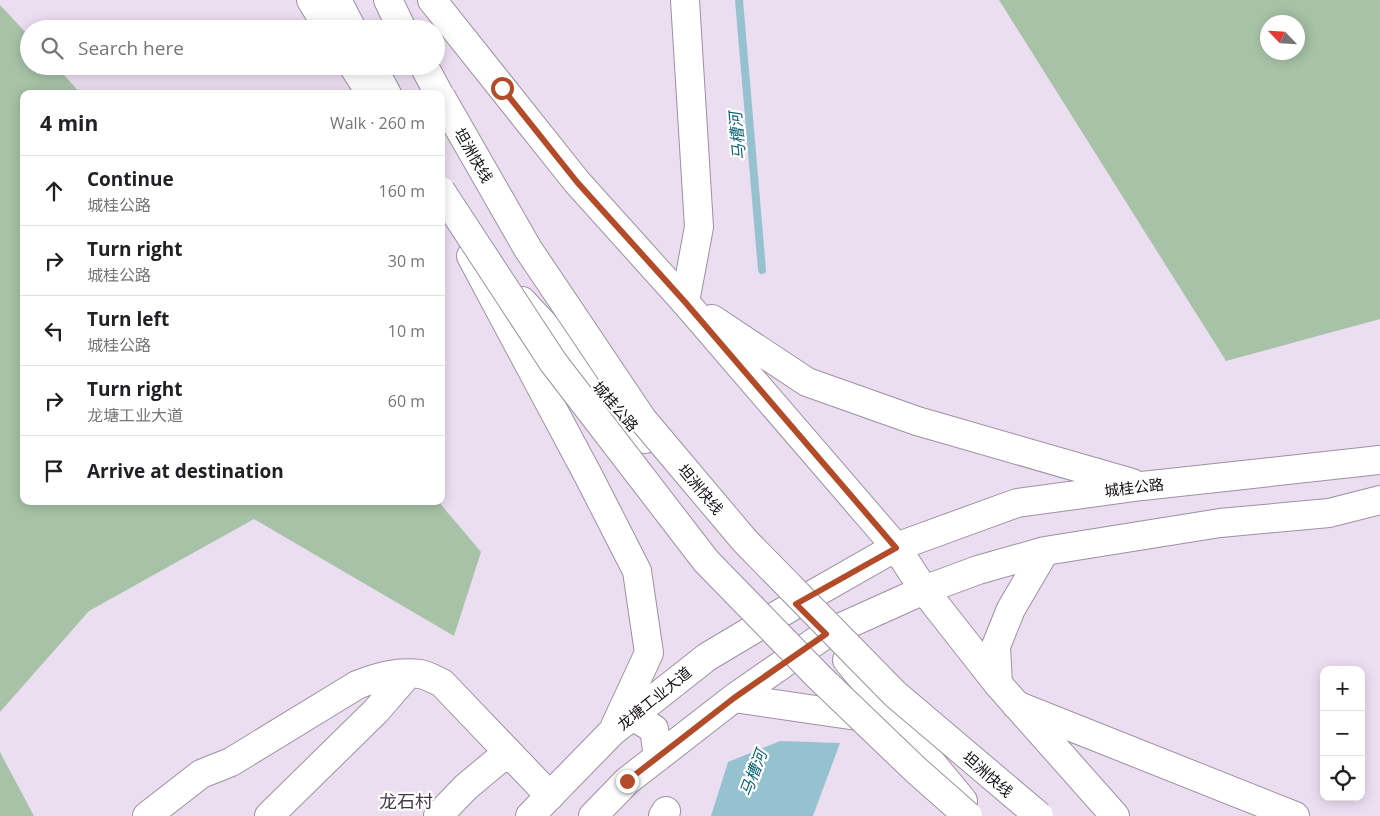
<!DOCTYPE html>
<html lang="en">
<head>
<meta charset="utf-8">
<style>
  body { margin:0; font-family:"Open Sans","Noto Sans SC",sans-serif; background:#f6f6f6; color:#202124 }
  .controls { position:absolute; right:15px; bottom:15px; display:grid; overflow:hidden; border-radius:10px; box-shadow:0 2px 12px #0003 }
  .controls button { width:45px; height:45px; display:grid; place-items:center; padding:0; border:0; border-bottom:1px solid #e0e0e0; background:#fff; color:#202124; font:25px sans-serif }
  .compass { position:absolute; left:1260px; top:15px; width:45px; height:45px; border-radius:50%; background:#fff; box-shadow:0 2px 12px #0003; rotate:295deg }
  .stop { position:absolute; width:15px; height:15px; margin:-11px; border:4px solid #b34b29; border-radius:50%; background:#fff }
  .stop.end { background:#b34b29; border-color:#fff; box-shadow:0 1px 5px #0008 }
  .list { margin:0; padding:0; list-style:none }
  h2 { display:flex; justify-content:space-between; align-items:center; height:65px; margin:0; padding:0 20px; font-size:21px }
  h2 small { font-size:16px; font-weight:400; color:#757577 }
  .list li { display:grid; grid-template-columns:32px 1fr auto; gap:15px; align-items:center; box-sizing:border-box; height:70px; padding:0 20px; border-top:1px solid #e0e0e0 }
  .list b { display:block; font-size:19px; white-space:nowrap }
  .list p { margin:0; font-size:16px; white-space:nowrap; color:#757577 }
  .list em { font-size:16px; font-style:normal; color:#757577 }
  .icon { flex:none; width:28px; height:28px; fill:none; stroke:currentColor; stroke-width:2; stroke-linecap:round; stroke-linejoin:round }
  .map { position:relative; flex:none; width:1380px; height:816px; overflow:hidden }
  .search { position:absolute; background:#fff; box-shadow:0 2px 12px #0003; left:20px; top:20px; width:425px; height:55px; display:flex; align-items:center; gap:12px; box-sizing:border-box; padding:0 18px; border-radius:28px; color:#757577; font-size:19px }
  .panel { position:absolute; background:#fff; box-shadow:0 2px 12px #0003; left:20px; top:90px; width:425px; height:415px; border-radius:10px }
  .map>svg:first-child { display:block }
  .green { fill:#a7c2a7; fill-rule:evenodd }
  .water { fill:#96c1cf }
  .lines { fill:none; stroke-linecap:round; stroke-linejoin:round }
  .stream { stroke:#96c1cf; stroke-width:8 }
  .minor-casing { stroke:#9d90a1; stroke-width:30 }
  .major-casing { stroke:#9d90a1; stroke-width:30 }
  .highway-casing { stroke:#9d90a1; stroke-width:30 }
  .minor { stroke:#fff; stroke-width:28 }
  .major { stroke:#fff; stroke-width:28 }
  .highway { stroke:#fff; stroke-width:28 }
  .highway-bridge-casing { stroke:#9d90a1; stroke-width:30; stroke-linecap:butt }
  .highway-bridge { stroke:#fff; stroke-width:28 }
  .route { stroke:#b34b29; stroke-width:6 }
  .labels { text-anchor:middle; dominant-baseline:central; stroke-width:4.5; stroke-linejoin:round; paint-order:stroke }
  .street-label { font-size:15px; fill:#130e14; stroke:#fff }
  .water-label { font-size:16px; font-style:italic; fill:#0b6276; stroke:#fff }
  .quarter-label { font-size:18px; fill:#443948; stroke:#fff }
</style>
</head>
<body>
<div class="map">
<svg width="1380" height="816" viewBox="0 0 1380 816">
  <rect width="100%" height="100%" fill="#ecdef1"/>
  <!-- green -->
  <path class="green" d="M 999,0 L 1380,0 L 1380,319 L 1226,361 ZM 1268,22 L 1298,22 L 1298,52 L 1268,52 Z
    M 0,5 L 29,36 L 29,66 L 56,66 L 81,94 L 24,94 L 24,501 L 438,501 L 481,552 L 454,636 L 254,519 L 89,611 L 0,712 Z
    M 0,752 L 34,816 L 0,816 Z"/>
  <!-- water -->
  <path class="water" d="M 780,741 L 840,743 L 813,816 L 711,816 L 728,762 Z"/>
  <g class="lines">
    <!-- stream -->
    <path class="stream" d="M 739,0 L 762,270"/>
    <!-- minor casing -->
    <g class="minor-casing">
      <path id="minor" d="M 685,0 L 699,227 L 685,302
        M 924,590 L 998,684 L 1115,816
        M 847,660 L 963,801
        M 1016,705 L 1295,816
        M 147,816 L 201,774 L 231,762 L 357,685 C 377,677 397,671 420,674 C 427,675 435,680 442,683 L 550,796
        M 269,816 L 376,711 L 408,674
        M 438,816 L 466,787 L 508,752
        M 663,816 L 666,811"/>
    </g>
    <!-- major casing -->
    <g class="major-casing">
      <path id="major" d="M 311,0 L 329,29
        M 432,0 L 577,182 L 685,302 L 896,547 L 924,590
        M 353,66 L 371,94
        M 471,256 L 588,475 L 637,571 L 649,653 L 615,726
        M 522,301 L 562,344 L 645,439
        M 712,319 L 807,382 L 917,421 L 1132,483
        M 998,684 L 996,646 L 1011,609 L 1045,551
        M 734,698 L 898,722
        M 632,716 L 654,729 L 658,757
        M 530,816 L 612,732 L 707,657 L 796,604 L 896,547 L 1017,503 L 1142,486 L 1380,460
        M 593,816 L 627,781 L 734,698 L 826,634 L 924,590 L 978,570 L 1045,551 L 1220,523 L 1329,513 L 1380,500"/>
    </g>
    <!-- highway casing -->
    <g class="highway-casing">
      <path id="highway" d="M 337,0 L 352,29
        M 388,0 L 402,29
        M 372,66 L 387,94
        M 424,66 L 439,94"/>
    </g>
    <!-- minor -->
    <use href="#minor" class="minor"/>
    <!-- major -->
    <use href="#major" class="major"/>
    <!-- highway -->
    <use href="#highway" class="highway"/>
    <!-- highway-bridge casing -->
    <g class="highway-bridge-casing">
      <path id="highway-bridge" d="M 441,97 L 528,249 L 643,420 L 745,541 L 895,694 L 1039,816
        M 441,191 L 553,362 L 706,561 L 819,677 L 916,770 L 968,816"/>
    </g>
    <!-- highway-bridge -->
    <use href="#highway-bridge" class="highway-bridge"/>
  </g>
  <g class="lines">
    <!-- route -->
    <path class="route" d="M 502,88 L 577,182 L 685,302 L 896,548 L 796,604 L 826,634 L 734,698 L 627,781"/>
  </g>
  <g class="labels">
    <!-- street labels -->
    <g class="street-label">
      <text transform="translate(474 155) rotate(60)">坦洲快线</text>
      <text transform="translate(616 406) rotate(49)">城桂公路</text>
      <text transform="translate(1134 487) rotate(-7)">城桂公路</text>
      <text transform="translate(701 489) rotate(50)">坦洲快线</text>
      <text transform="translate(654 698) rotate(-39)">龙塘工业大道</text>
      <text transform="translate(988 774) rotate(41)">坦洲快线</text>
    </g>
    <!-- water labels -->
    <g class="water-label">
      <text transform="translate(737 136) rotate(-95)">马槽河</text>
      <text transform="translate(753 773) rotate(-69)">马槽河</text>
    </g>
    <!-- quarter labels -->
    <g class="quarter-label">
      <text x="406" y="801">龙石村</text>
    </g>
  </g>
</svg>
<div class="controls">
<button>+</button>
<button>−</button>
<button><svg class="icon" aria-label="locate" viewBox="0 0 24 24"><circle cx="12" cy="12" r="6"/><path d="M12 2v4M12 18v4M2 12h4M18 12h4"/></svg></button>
</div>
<svg class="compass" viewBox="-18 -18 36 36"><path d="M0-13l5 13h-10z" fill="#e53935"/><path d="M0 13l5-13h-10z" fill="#757577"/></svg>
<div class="stop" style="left:502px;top:88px"></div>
<div class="stop end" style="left:627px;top:781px"></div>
<div class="search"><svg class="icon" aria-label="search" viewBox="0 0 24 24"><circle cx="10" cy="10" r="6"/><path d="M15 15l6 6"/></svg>Search here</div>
<section class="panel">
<h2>4 min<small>Walk · 260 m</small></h2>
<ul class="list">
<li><svg class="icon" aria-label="ahead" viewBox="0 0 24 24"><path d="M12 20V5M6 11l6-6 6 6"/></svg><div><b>Continue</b><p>城桂公路</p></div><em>160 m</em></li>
<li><svg class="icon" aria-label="right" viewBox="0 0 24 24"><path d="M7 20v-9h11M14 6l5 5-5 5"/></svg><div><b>Turn right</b><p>城桂公路</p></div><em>30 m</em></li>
<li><svg class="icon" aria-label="left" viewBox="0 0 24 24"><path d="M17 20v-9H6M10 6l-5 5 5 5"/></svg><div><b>Turn left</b><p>城桂公路</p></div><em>10 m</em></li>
<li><svg class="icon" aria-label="right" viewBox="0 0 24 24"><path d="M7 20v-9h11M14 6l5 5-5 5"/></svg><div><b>Turn right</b><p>龙塘工业大道</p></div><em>60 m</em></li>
<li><svg class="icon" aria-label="arrive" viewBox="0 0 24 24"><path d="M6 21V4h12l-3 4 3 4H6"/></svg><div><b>Arrive at destination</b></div></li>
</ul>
</section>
</div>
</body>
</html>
